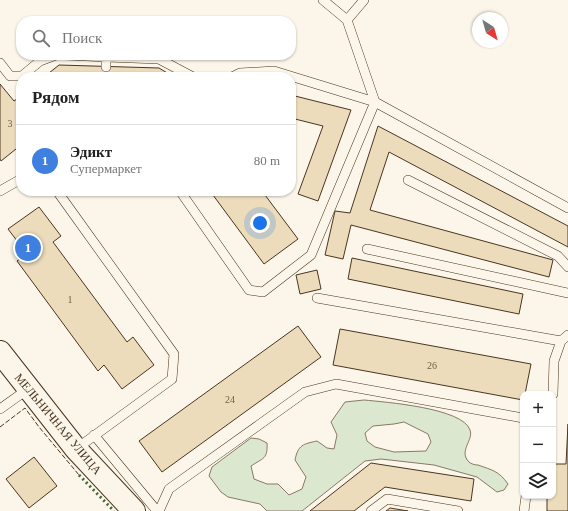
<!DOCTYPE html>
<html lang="ru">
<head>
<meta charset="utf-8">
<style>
  body { margin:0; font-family:Georgia,serif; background:#f2f2f2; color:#222 }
  .controls { position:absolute; right:12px; bottom:12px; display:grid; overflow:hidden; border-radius:8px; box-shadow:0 1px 3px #0004 }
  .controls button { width:36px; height:36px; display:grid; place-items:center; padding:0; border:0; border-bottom:1px solid #e0e0e0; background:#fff; color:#222; font:20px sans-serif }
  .compass { position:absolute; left:472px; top:12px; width:36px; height:36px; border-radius:50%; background:#fff; box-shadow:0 1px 3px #0004; rotate:143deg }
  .you { position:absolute; left:260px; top:223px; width:14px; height:14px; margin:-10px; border:3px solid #fff; border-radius:50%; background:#1a73e8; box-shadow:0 0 0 6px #1a73e833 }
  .badge { display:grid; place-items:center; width:26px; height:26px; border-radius:50%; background:#c62828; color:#fff; font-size:13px; font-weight:700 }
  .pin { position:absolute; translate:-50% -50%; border:2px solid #fff; box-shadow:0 1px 4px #0006 }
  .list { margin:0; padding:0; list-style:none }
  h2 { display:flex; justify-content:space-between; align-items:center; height:52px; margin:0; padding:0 16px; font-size:17px }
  h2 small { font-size:13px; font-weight:400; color:#767676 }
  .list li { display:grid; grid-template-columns:26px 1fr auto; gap:12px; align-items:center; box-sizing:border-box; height:72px; padding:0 16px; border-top:1px solid #e0e0e0 }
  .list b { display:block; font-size:15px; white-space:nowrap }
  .list p { margin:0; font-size:13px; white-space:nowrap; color:#767676 }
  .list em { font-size:13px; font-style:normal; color:#767676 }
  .icon { flex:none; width:22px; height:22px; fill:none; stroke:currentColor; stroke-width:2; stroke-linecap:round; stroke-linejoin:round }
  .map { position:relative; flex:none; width:568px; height:511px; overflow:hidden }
  .search { position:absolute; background:#fff; box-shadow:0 1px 3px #0004; left:16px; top:16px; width:280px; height:44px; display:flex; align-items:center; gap:10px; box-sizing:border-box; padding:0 14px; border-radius:16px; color:#767676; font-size:15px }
  .panel { position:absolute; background:#fff; box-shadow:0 1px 3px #0004; left:16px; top:72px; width:280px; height:124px; border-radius:16px }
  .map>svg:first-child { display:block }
  .green { fill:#dce7d0; stroke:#887966; fill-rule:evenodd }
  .building { fill:#ecdcbc; stroke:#4a3520 }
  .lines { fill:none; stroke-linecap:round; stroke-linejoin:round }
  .service-casing { stroke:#4a3520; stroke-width:10 }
  .secondary-casing { stroke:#4a3520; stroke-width:24 }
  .service { stroke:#fbf6e9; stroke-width:9 }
  .secondary { stroke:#fbf6e9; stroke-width:22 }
  .hedge { stroke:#436837; stroke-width:3; stroke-dasharray:2 3; stroke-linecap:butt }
  .fence { stroke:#4a3520; stroke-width:1; stroke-dasharray:5 2; stroke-linecap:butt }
  .labels { text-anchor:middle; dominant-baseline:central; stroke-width:3; stroke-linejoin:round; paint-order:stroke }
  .number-label { font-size:10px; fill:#725f47 }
  .street-label { font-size:12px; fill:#4a3520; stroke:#fbf6e9 }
</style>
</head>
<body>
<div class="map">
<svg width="568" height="511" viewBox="0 0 568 511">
  <rect width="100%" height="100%" fill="#fbf6e9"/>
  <!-- green -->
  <path class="green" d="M 364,400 C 385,402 463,408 470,430 C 474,440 458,451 469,462 C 471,464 475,465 478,465 C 492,470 499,471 508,484 L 504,490 L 497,492 L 477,477 L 434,465 L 381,459 L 365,461 L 302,511 L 267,511 L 260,504 L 228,497 L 221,492 L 209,476 L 212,467 L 251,438 L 259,439 L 267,443 C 268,459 263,458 251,466 L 254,479 L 267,484 L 278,484 L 289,495 L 302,489 L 306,477 L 295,460 C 298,445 303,444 317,441 L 327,448 L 334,449 L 337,435 L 331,422 L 345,402 ZM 404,422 L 428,434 L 431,442 L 426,451 L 394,452 L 375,447 L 367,441 L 365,433 L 373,426 L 394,424 Z"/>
  <!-- building -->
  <path class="building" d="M 59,65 L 159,68 L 174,77 L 44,77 Z
    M 0,84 L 14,101 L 21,96 L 21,145 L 1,161 L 0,159 Z
    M 291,95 L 351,110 L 318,201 L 298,194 L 323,126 L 291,118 Z
    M 378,126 L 568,226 L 568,247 L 389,152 L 370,210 L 553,260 L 549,277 L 351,225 L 343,259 L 325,255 L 335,211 L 350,213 Z
    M 210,191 L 262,191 L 298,239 L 264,264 Z
    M 39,207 L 61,236 L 53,242 L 127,342 L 133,337 L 154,365 L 122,389 L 104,365 L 98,371 L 17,261 L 27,254 L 8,229 Z
    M 352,258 L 523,294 L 519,314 L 348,279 Z
    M 317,270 L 321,289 L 300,294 L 296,275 Z
    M 298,326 L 321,357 L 162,472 L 139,441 Z
    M 340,329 L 531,364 L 525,394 L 523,394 L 523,400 L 333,365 Z
    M 568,424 L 568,511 L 547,511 L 547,496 L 553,496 L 553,464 L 566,464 Z
    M 34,457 L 57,486 L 29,508 L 6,479 Z
    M 371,463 L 474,479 L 471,501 L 385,487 L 354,511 L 310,511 Z
    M 390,508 L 408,511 L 386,511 Z"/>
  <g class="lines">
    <!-- service casing -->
    <g class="service-casing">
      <path id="service" d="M 323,0 L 347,20 L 375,102 L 568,208
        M 347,20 L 364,0
        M 66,55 L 106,57
        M 0,63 L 10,76 L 22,76 L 40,61 L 56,55
        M 106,67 L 106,57 L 159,59 L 193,77
        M 408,180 L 558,256 L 568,267
        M 0,191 L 21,179
        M 57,191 L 174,354 L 172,379 L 76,449
        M 180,191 L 249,290 L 263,292 L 311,255 L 375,102 L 274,71 L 240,73 L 232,77
        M 367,249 L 568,293
        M 317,298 L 561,341
        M 553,394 L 554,361 L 561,341 L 568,335
        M 0,409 L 28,389
        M 94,435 L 157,511
        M 159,511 L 169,489 L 305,392 L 336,384 L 523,418
        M 371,511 L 387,499 L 458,511
        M 524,511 L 526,496"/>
    </g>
    <!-- secondary casing -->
    <g class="secondary-casing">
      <path id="secondary" d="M 0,352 L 76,449 L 134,511"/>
    </g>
    <!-- service -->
    <use href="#service" class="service"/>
    <!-- secondary -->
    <use href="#secondary" class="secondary"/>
    <!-- hedge -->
    <path class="hedge" d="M 79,475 L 114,511"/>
    <!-- fence -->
    <path class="fence" d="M 0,427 L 25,408 L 39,427 L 79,475"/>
  </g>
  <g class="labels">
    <!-- number labels -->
    <g class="number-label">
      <text x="10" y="123">3</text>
      <text x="70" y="299">1</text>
      <text x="432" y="365">26</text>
      <text x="230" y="399">24</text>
    </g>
    <!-- street labels -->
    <g class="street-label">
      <text transform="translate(58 424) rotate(50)">МЕЛЬНИЧНАЯ УЛИЦА</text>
    </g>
  </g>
</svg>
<div class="controls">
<button>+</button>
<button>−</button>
<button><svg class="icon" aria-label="layers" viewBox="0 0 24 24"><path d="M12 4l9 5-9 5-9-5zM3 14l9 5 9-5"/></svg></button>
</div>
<svg class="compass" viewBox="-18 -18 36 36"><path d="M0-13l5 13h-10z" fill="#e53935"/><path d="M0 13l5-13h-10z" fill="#767676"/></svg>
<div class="you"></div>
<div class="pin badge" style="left:28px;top:248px;background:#3f7fe0">1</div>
<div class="search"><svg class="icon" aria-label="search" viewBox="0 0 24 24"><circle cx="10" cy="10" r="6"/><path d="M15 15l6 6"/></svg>Поиск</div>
<section class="panel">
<h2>Рядом<small></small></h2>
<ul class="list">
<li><span class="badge" style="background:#3f7fe0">1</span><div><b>Эдикт</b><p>Супермаркет</p></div><em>80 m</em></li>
</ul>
</section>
</div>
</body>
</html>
